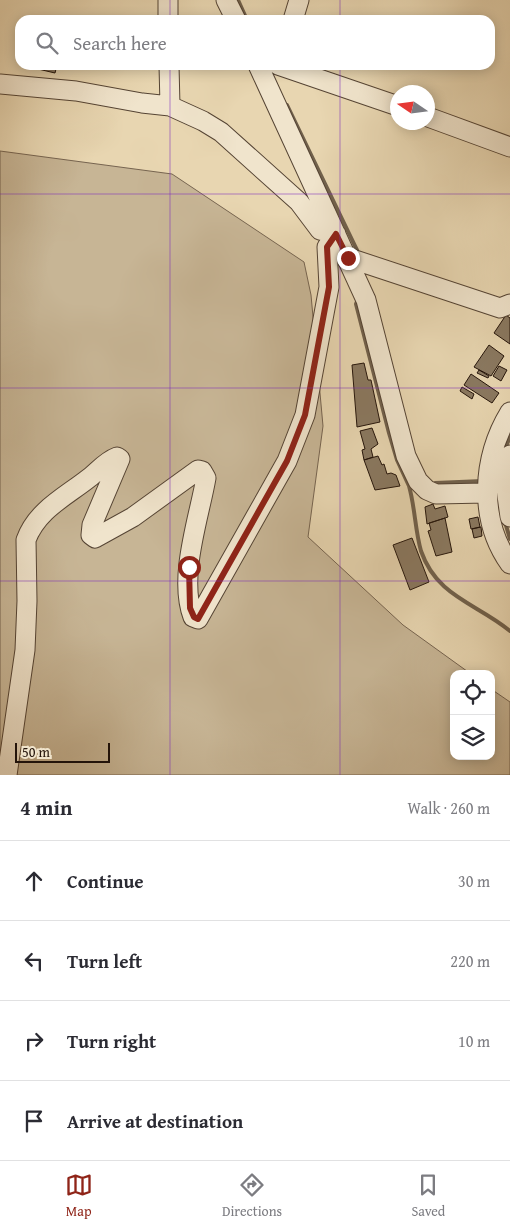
<!DOCTYPE html>
<html lang="en">
<head>
<meta charset="utf-8">
<style>
  body { margin:0; font-family:"Gentium Book Plus",serif; background:#f2f2f3; color:#2b2b33 }
  .controls { position:absolute; right:15px; bottom:15px; display:grid; overflow:hidden; border-radius:10px; box-shadow:0 2px 12px #0003 }
  .controls button { width:45px; height:45px; display:grid; place-items:center; padding:0; border:0; border-bottom:1px solid #e1e1e2; background:#fff; color:#2b2b33; font:25px sans-serif }
  .compass { position:absolute; left:390px; top:85px; width:45px; height:45px; border-radius:50%; background:#fff; box-shadow:0 2px 12px #0003; rotate:283deg }
  .scale { position:absolute; left:15px; bottom:12px; width:95px; box-sizing:border-box; padding-left:5px; border:2px solid #24140a; border-top:0; font-size:14px; line-height:18px; white-space:nowrap; color:#24140a; -webkit-text-stroke:4px #f0e4cc; paint-order:stroke }
  .stop { position:absolute; width:15px; height:15px; margin:-11px; border:4px solid #8f2418; border-radius:50%; background:#fff }
  .stop.end { background:#8f2418; border-color:#fff; box-shadow:0 1px 5px #0008 }
  .list { margin:0; padding:0; list-style:none }
  h2 { display:flex; justify-content:space-between; align-items:center; height:65px; margin:0; padding:0 20px; font-size:21px }
  h2 small { font-size:16px; font-weight:400; color:#7c7c81 }
  .list li { display:grid; grid-template-columns:32px 1fr auto; gap:15px; align-items:center; box-sizing:border-box; height:80px; padding:0 20px; border-top:1px solid #e1e1e2 }
  .list b { display:block; font-size:19px; white-space:nowrap }
  .list em { font-size:16px; font-style:normal; color:#7c7c81 }
  .icon { flex:none; width:28px; height:28px; fill:none; stroke:currentColor; stroke-width:2; stroke-linecap:round; stroke-linejoin:round }
  .map { position:relative; flex:none; width:510px; height:775px; overflow:hidden }
  .search { position:absolute; background:#fff; box-shadow:0 2px 12px #0003; left:15px; right:15px; top:15px; height:55px; display:flex; align-items:center; gap:12px; box-sizing:border-box; padding:0 18px; border-radius:15px; color:#7c7c81; font-size:19px }
  .sheet { height:385px; background:#fff }
  nav { display:flex; justify-content:space-around; align-items:center; box-sizing:border-box; height:70px; border-top:1px solid #e1e1e2; background:#fff; font-size:14px; color:#7c7c81 }
  nav a { display:grid; justify-items:center; gap:2px }
  nav .on { color:#8f2418 }
  .map>svg:first-child { display:block }
  .green { fill:#c7b595; stroke:#766450 }
  .lines { fill:none; stroke-linecap:round; stroke-linejoin:round }
  .stream { stroke:#71614c; stroke-width:4 }
  .building { fill:#8a7961; stroke:#24140a }
  .minor-casing { stroke:#554434; stroke-width:21 }
  .minor { stroke:#f0e4cc; stroke-width:19 }
  .route { stroke:#8f2418; stroke-width:6 }
  .grid { fill:none; stroke:#7b2cbf; stroke-width:1; stroke-opacity:0.55 }
</style>
</head>
<body>
<div class="map">
<svg width="510" height="775" viewBox="0 0 510 775">
  <rect width="100%" height="100%" fill="#e8d6b1"/>
  <filter id="stains"><feTurbulence type="fractalNoise" baseFrequency=".004" numOctaves="4"/><feColorMatrix values="0 0 0 0 .2 0 0 0 0 .09 0 0 0 0 .02 0 0 0 .5 -.17"/></filter>
  <radialGradient id="worn" r=".72"><stop offset=".6" stop-color="#630" stop-opacity="0"/><stop offset="1" stop-color="#630" stop-opacity=".3"/></radialGradient>
  <!-- green -->
  <path class="green" d="M 0,151 L 172,174 L 304,262 L 311,295 L 323,426 L 308,537 L 403,625 L 471,674 L 454,674 L 454,756 L 491,756 L 491,689 L 510,702 L 510,775 L 0,775 Z"/>
  <g class="lines">
    <!-- stream -->
    <path class="stream" d="M 238,0 L 247,20
      M 287,105 L 357,250
      M 358,299 L 356,304 L 389,433 L 397,460 L 409,486 L 413,485
      M 504,451 L 510,437
      M 435,483 L 483,481
      M 409,486 C 415,507 415,530 421,551 C 437,597 476,603 510,631
      M 505,522 L 510,539"/>
  </g>
  <!-- building -->
  <path class="building" d="M 21,65 L 57,65 L 55,73 Z
    M 506,315 L 510,318 L 510,344 L 494,333 Z
    M 489,345 L 504,356 L 491,376 L 474,367 Z
    M 364,363 L 368,380 L 371,380 L 380,422 L 357,427 L 352,365 Z
    M 499,366 L 507,370 L 501,381 L 493,376 Z
    M 479,370 L 489,376 L 488,378 L 477,373 Z
    M 471,374 L 499,393 L 492,403 L 464,385 Z
    M 462,387 L 474,394 L 472,399 L 460,391 Z
    M 372,428 L 378,444 L 371,449 L 373,457 L 364,460 L 362,450 L 365,449 L 360,431 Z
    M 378,456 L 382,465 L 384,464 L 387,474 L 391,473 L 396,475 L 400,486 L 375,490 L 364,460 Z
    M 433,504 L 435,509 L 445,506 L 448,517 L 427,524 L 425,507 Z
    M 478,517 L 480,527 L 471,529 L 469,519 Z
    M 445,518 L 452,552 L 436,556 L 428,531 L 431,530 L 429,523 Z
    M 481,527 L 482,536 L 474,538 L 472,529 Z
    M 412,538 L 429,582 L 410,590 L 393,545 Z"/>
  <g class="lines">
    <!-- minor casing -->
    <g class="minor-casing">
      <path id="minor" d="M 168,0 L 168,20
        M 226,0 L 236,20
        M 293,20 L 299,0
        M 169,65 L 170,106
        M 258,65 L 366,300 L 406,456 L 418,481 L 427,490 L 436,494 L 486,493
        M 278,65 L 398,106
        M 0,84 L 76,91 L 142,103 L 170,106 L 203,121 L 221,132 L 299,202 L 320,230 L 336,234 L 327,247 L 329,287 L 305,415 L 287,461 L 198,619 L 193,617 C 178,577 199,518 206,478 L 202,471 L 198,470 L 133,517 L 95,538 L 91,535 L 92,525 L 120,459 L 117,457 C 106,461 98,471 89,478 C 65,497 37,510 26,540 L 27,601 L 25,650 L 7,775
        M 428,117 L 510,147
        M 349,258 L 500,308 L 510,304
        M 510,412 C 482,458 478,519 510,564
        M 510,455 L 505,481 L 510,517"/>
    </g>
    <!-- minor -->
    <use href="#minor" class="minor"/>
  </g>
  <g class="lines">
    <!-- route -->
    <path class="route" d="M 189,567 L 190,608 L 194,617 L 198,619 L 287,461 L 305,415 L 329,287 L 327,247 L 336,234 L 348,258"/>
  </g>
  <!-- grid -->
  <path class="grid" d="M 170,0 L 170,20M 340,0 L 340,20M 170,65 L 170,775M 340,65 L 340,775M 0,194 L 510,194M 0,388 L 510,388M 0,581 L 510,581"/>
  <rect width="100%" height="100%" filter="url(#stains)"/>
  <rect width="100%" height="100%" fill="url(#worn)"/>
</svg>
<div class="controls">
<button><svg class="icon" aria-label="locate" viewBox="0 0 24 24"><circle cx="12" cy="12" r="6"/><path d="M12 2v4M12 18v4M2 12h4M18 12h4"/></svg></button>
<button><svg class="icon" aria-label="layers" viewBox="0 0 24 24"><path d="M12 4l9 5-9 5-9-5zM3 14l9 5 9-5"/></svg></button>
</div>
<svg class="compass" viewBox="-18 -18 36 36"><path d="M0-13l5 13h-10z" fill="#e53935"/><path d="M0 13l5-13h-10z" fill="#7c7c81"/></svg>
<div class="scale">50 m</div>
<div class="stop" style="left:189px;top:567px"></div>
<div class="stop end" style="left:348px;top:258px"></div>
<div class="search"><svg class="icon" aria-label="search" viewBox="0 0 24 24"><circle cx="10" cy="10" r="6"/><path d="M15 15l6 6"/></svg>Search here</div>
</div>
<section class="sheet">
<h2>4 min<small>Walk · 260 m</small></h2>
<ul class="list">
<li><svg class="icon" aria-label="ahead" viewBox="0 0 24 24"><path d="M12 20V5M6 11l6-6 6 6"/></svg><div><b>Continue</b></div><em>30 m</em></li>
<li><svg class="icon" aria-label="left" viewBox="0 0 24 24"><path d="M17 20v-9H6M10 6l-5 5 5 5"/></svg><div><b>Turn left</b></div><em>220 m</em></li>
<li><svg class="icon" aria-label="right" viewBox="0 0 24 24"><path d="M7 20v-9h11M14 6l5 5-5 5"/></svg><div><b>Turn right</b></div><em>10 m</em></li>
<li><svg class="icon" aria-label="arrive" viewBox="0 0 24 24"><path d="M6 21V4h12l-3 4 3 4H6"/></svg><div><b>Arrive at destination</b></div></li>
</ul>
</section>
<nav>
<a class="on"><svg class="icon" aria-label="map" viewBox="0 0 24 24"><path d="M3 6l6-2 6 2 6-2v14l-6 2-6-2-6 2zM9 4v14M15 6v14"/></svg>Map</a>
<a><svg class="icon" aria-label="directions" viewBox="0 0 24 24"><path d="M12 3l9 9-9 9-9-9zM9 14v-3h6M13 9l2 2-2 2"/></svg>Directions</a>
<a><svg class="icon" aria-label="saved" viewBox="0 0 24 24"><path d="M7 4h10v16l-5-4-5 4z"/></svg>Saved</a>
</nav>
</body>
</html>
